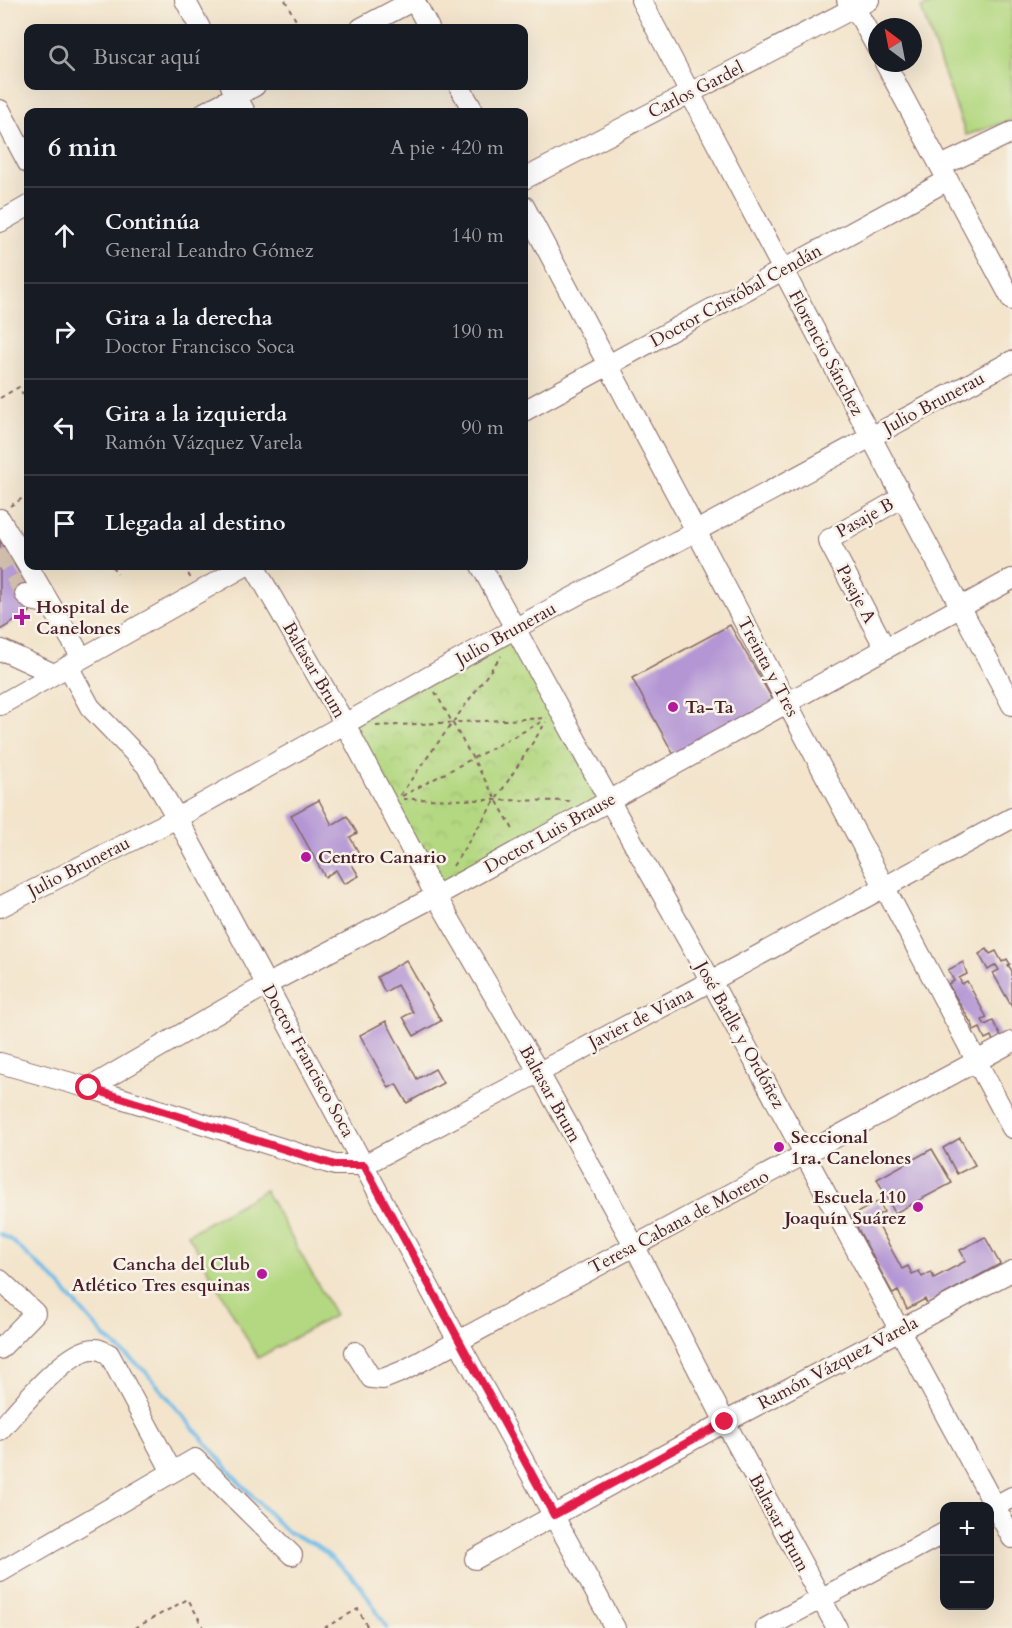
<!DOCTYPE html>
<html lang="es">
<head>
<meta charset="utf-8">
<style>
  body { margin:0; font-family:Cardo,serif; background:#20242c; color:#f1f3f6 }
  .controls { position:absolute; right:18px; bottom:18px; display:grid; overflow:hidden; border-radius:12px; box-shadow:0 6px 24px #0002 }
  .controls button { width:54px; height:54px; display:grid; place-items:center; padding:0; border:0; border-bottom:2px solid #363941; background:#171b24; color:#f1f3f6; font:30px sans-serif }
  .compass { position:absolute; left:868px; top:18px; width:54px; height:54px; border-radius:50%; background:#171b24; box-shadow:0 6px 24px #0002; rotate:328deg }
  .stop { position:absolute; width:18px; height:18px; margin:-14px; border:4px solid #e11d48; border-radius:50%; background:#fff }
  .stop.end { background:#e11d48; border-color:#fff; box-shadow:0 2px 6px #0008 }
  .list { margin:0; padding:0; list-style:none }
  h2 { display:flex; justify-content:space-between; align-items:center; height:78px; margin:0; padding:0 24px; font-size:26px }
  h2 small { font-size:20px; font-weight:400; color:#9ea1a6 }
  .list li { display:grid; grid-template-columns:39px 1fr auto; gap:18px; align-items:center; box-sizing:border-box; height:96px; padding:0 24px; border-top:2px solid #363941 }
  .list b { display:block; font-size:22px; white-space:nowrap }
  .list p { margin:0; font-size:20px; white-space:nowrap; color:#9ea1a6 }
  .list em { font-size:20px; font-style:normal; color:#9ea1a6 }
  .icon { flex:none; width:33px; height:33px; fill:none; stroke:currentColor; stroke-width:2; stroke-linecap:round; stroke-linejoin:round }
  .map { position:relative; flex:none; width:1012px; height:1628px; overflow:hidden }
  .search { position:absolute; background:#171b24; box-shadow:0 6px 24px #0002; left:24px; top:24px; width:504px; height:66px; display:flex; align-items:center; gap:15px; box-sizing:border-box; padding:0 21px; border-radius:12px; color:#9ea1a6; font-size:22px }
  .panel { position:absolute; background:#171b24; box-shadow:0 6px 24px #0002; left:24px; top:108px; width:504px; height:462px; border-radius:12px }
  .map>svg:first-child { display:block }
  .park { fill:url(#park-crowns); stroke:#7f7c56; stroke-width:1.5 }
  .pitch { fill:#b4d881; stroke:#7f7c56; stroke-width:1.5 }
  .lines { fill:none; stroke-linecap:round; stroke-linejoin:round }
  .stream { stroke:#6dbbe7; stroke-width:4 }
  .building { fill:#b496d4 }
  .minor-tunnel { stroke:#d1bdab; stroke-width:20; stroke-dasharray:20 10; stroke-linecap:butt }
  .minor-casing { stroke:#856463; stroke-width:22 }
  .path { stroke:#856463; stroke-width:2; stroke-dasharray:4.5 4.5; stroke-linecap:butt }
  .minor { stroke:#fff; stroke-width:20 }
  .route { stroke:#e11d48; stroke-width:8 }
  .poi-dot { fill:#b5179e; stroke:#f7f3e8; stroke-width:2 }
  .labels { text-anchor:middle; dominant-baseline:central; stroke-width:5; stroke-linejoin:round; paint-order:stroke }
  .street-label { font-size:18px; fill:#4a1f2b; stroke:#f7f3e8 }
  .poi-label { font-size:18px; font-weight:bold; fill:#4a1f2b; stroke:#f7f3e8; text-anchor:start }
</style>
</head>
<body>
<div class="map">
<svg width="1012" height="1628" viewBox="0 0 1012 1628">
  <defs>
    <pattern id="park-crowns" width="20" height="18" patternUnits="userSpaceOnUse" patternTransform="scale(1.5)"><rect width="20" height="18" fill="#b4d881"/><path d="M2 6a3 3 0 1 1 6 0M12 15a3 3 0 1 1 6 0" fill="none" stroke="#9cb970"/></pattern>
  </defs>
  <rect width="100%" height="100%" fill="#f7f3e8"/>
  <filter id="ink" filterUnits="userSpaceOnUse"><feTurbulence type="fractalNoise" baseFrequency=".0167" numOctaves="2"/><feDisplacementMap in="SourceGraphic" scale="12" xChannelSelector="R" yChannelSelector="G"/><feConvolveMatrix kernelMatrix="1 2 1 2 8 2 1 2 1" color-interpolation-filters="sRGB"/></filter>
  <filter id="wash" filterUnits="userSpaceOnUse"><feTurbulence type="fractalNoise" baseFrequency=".008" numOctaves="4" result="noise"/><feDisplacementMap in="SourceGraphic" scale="24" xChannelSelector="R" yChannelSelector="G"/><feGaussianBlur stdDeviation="1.35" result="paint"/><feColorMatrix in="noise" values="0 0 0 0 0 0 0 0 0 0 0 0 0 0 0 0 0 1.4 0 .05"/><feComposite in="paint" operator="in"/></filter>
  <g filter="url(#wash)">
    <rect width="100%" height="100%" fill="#f3e4cb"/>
    <!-- park -->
    <path class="park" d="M 512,637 L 601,799 L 440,888 L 350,725 Z"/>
    <!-- pitch -->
    <path class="pitch" d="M 943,0 L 1012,0 L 1012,120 L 966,135 L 921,8 Z
      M 265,1190 L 335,1315 L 258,1358 L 188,1234 Z"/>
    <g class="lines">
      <!-- stream -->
      <path class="stream" d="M 0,1234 L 11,1240 L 55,1280 L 106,1338 L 146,1372 L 240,1483 L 286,1531 L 316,1545 L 342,1567 L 362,1588 L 387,1628"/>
    </g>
    <g id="blocks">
      <!-- building -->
      <path class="building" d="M 0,540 L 30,591 L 21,596 L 30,612 L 0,630 Z
        M 730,625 L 774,702 L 675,757 L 632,678 Z
        M 319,800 L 332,825 L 347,816 L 357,833 L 350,837 L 361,857 L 351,863 L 359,876 L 344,884 L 336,870 L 325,877 L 291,815 Z
        M 987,949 L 990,954 L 996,951 L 1002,962 L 1007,959 L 1010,964 L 1008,965 L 1012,971 L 1012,1007 L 993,973 L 999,970 L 996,965 L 988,970 L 979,954 Z
        M 406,960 L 441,1021 L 414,1036 L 403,1017 L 413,1012 L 397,985 L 385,992 L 377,977 Z
        M 963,962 L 967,974 L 959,978 L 962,984 L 967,981 L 987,1018 L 982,1020 L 985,1025 L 993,1021 L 1001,1037 L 993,1041 L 991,1036 L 985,1039 L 980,1028 L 974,1031 L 973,1026 L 948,984 L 954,981 L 948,970 Z
        M 386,1021 L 417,1079 L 435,1069 L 443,1083 L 407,1103 L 396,1084 L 389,1088 L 360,1035 Z
        M 960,1138 L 975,1165 L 957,1174 L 943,1148 Z
        M 932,1149 L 952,1183 L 895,1213 L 877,1179 Z
        M 879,1201 L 884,1212 L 874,1217 L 902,1269 L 908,1266 L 912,1274 L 919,1271 L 922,1277 L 931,1272 L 934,1278 L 966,1261 L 960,1250 L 985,1237 L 1000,1264 L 927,1304 L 925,1299 L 907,1309 L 898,1291 L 893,1294 L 851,1216 Z"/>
    </g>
  </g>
  <g filter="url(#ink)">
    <use href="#blocks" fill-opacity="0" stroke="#856463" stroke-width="1.5"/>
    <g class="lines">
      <!-- minor-tunnel -->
      <path class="minor-tunnel" d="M 0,549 L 25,594"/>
      <!-- minor casing -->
      <g class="minor-casing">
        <path id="minor" d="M 185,0 L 200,28
          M 414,0 L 429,28
          M 641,0 L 1012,705
          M 847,0 L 855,8 L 877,48
          M 361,28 L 414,0
          M 885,63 L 1012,300
          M 231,86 L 245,112
          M 459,86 L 474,112
          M 0,110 L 28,163
          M 205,112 L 255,86
          M 941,166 L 1012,132
          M 524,179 L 869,0
          M 524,206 L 1012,1128
          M 0,222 L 28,206
          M 524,411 L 948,180
          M 0,519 L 82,658
          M 254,566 L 345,724 L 436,896 L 538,1071 L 635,1247 L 725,1422 L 837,1628
          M 481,566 L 609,800 L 711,981 L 1012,1538
          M 25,594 L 31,600 L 50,604
          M 885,648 L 828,540 L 903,497
          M 0,652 L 2,650 L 54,674
          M 68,666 L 90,707 L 146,765 L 177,818 L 458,1341 L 615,1628
          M 0,705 L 245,566
          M 0,907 L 177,818 L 514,629 L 1012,361
          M 0,1063 L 89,1088 L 335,1165 L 364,1165 L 711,981 L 1012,818
          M 89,1088 L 266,985 L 436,896 L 1012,579
          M 0,1280 L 35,1313 L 0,1349
          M 355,1352 L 371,1378 L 383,1379 L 403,1371 L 1012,1042
          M 0,1430 C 18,1410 69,1346 96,1349 C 100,1349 106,1353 109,1354 L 172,1472
          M 990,1509 L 1012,1497
          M 475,1559 L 725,1422 L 1012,1271
          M 0,1572 L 195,1459 L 292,1555
          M 766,1628 L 944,1533"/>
      </g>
      <!-- path -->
      <path class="path" d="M 285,0 L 300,28
        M 0,398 L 19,387 L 28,403
        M 10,506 L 28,495
        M 112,566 L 117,574
        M 184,566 L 191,579
        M 435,692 L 515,833
        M 376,726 L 547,718
        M 400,795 L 501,656
        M 402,796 L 545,720
        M 403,799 L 574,801
        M 453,866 L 546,722
        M 135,1628 L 188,1599 L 204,1628
        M 324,1628 L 358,1609 L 368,1628"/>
      <!-- minor -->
      <use href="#minor" class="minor"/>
    </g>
  </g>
  <g class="lines" filter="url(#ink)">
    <!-- route -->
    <path class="route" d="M 89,1088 L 335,1165 L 364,1165 L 554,1515 L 725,1422"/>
  </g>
  <!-- markers -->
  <g class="poi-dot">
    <path d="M19 608h6v6h6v6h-6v6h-6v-6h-6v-6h6z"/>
    <circle cx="673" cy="707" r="6"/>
    <circle cx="306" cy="857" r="6"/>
    <circle cx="779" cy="1147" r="6"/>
    <circle cx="918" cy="1207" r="6"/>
    <circle cx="262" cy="1274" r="6"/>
  </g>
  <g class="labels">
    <!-- street labels -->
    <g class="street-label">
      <text transform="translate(696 90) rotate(-27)">Carlos Gardel</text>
      <text transform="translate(736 296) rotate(-29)">Doctor Cristóbal Cendán</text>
      <text transform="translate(826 353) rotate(62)">Florencio Sánchez</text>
      <text transform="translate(934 403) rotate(-28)">Julio Brunerau</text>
      <text transform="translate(865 518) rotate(-29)">Pasaje B</text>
      <text transform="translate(856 594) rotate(62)">Pasaje A</text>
      <text transform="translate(506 634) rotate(-29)">Julio Brunerau</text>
      <text transform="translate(768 667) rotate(62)">Treinta y Tres</text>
      <text transform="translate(314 670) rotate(60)">Baltasar Brum</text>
      <text transform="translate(550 833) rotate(-29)">Doctor Luis Brause</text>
      <text transform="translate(79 867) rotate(-27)">Julio Brunerau</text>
      <text transform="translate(641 1018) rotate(-27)">Javier de Viana</text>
      <text transform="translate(740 1035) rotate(61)">José Batlle y Ordóñez</text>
      <text transform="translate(308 1061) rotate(61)">Doctor Francisco Soca</text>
      <text transform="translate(550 1094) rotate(61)">Baltasar Brum</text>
      <text transform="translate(679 1222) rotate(-28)">Teresa Cabana de Moreno</text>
      <text transform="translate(838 1363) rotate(-28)">Ramón Vázquez Varela</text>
      <text transform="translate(779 1523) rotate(62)">Baltasar Brum</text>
    </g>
    <!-- poi labels -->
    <g class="poi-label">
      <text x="36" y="607">Hospital de<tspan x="36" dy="21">Canelones</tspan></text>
      <text x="685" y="707">Ta-Ta</text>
      <text x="318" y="857">Centro Canario</text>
      <text x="791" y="1137">Seccional<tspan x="791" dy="21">1ra. Canelones</tspan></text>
      <text x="906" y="1197" text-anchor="end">Escuela 110<tspan x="906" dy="21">Joaquín Suárez</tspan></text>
      <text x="250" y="1264" text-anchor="end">Cancha del Club<tspan x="250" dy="21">Atlético Tres esquinas</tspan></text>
    </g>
  </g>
</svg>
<div class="controls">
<button>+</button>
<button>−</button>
</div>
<svg class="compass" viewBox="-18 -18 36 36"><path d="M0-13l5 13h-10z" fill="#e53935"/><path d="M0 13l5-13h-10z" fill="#9ea1a6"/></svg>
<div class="stop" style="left:89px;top:1088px"></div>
<div class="stop end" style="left:725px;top:1422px"></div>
<div class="search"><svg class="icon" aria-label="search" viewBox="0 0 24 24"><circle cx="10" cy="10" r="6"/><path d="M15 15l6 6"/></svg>Buscar aquí</div>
<section class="panel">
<h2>6 min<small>A pie · 420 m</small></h2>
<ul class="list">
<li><svg class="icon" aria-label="ahead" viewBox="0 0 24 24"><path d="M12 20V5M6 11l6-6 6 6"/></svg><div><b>Continúa</b><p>General Leandro Gómez</p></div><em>140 m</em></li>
<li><svg class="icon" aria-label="right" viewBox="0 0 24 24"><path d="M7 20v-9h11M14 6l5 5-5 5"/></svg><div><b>Gira a la derecha</b><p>Doctor Francisco Soca</p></div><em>190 m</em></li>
<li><svg class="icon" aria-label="left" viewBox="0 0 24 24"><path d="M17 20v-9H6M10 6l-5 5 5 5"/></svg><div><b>Gira a la izquierda</b><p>Ramón Vázquez Varela</p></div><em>90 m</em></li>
<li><svg class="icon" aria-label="arrive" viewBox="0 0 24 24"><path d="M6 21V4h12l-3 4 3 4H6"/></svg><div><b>Llegada al destino</b></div></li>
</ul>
</section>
</div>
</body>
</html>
